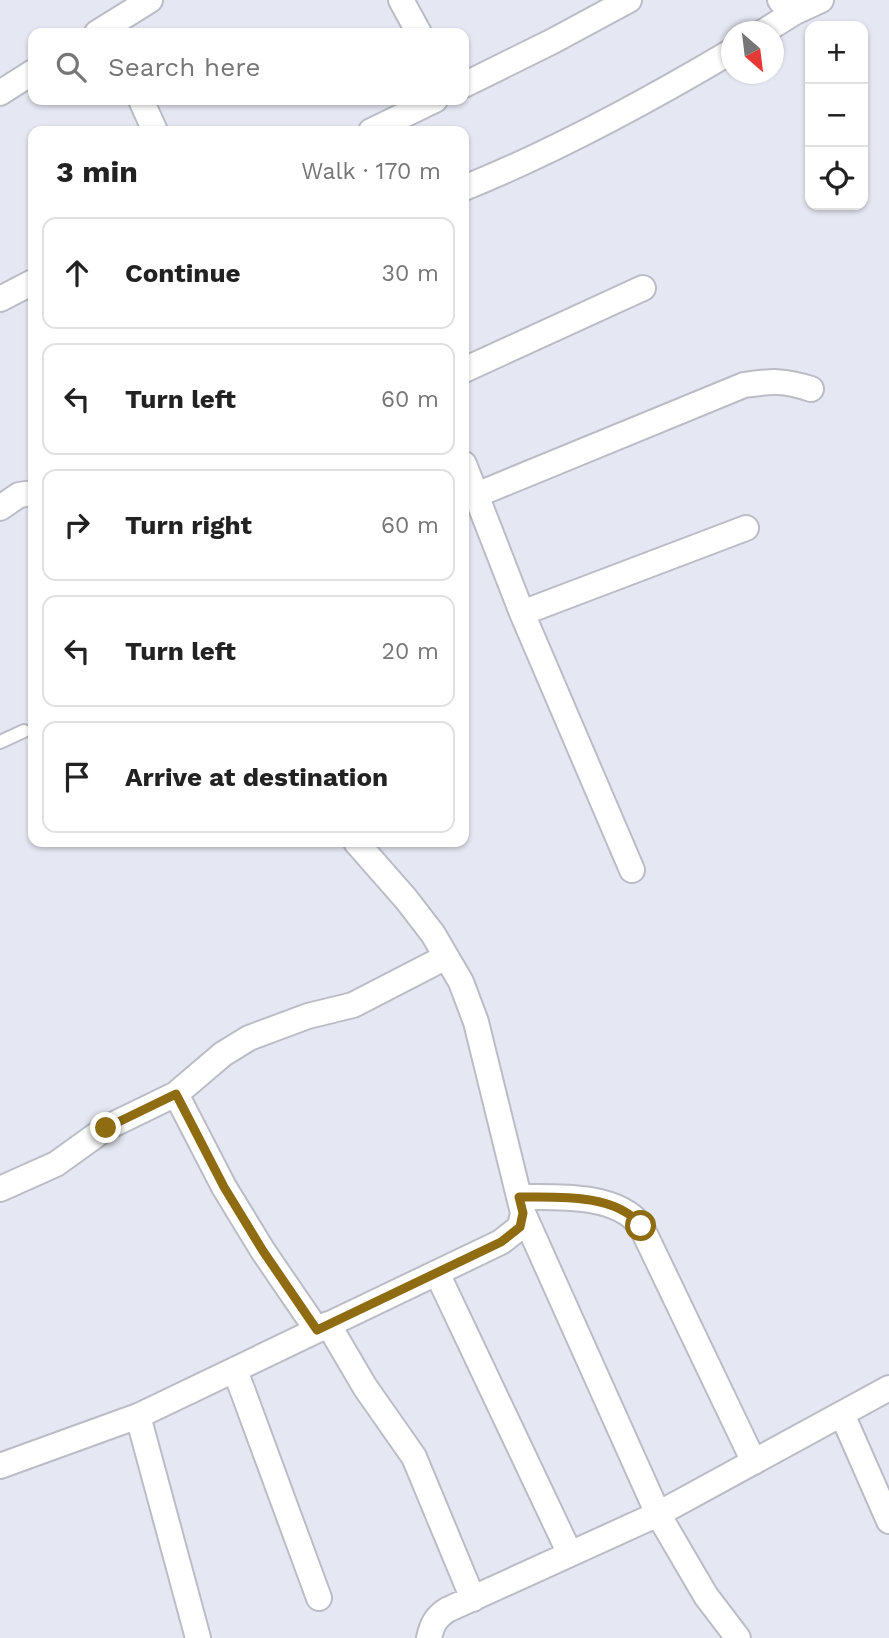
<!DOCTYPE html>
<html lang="en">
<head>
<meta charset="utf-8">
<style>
  body { margin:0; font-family:"Work Sans",sans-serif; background:#f6f6f6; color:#222 }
  .controls { position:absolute; right:21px; top:21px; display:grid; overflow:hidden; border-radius:14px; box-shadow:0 2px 5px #0004 }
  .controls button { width:63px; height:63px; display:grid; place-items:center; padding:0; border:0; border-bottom:2px solid #e0e0e0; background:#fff; color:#222; font:35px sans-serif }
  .compass { position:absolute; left:721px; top:21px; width:63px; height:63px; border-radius:50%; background:#fff; box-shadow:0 2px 5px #0004; rotate:152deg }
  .stop { position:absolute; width:21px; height:21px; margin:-16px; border:5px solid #8f6c11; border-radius:50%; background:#fff }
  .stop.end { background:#8f6c11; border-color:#fff; box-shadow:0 2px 7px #0008 }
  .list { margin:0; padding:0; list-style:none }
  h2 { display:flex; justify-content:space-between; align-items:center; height:91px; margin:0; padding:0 28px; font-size:30px }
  h2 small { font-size:23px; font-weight:400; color:#767676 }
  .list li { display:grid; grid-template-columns:46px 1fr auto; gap:21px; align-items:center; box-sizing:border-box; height:112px; margin:0 14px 14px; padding:0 14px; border:2px solid #e0e0e0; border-radius:14px }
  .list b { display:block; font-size:26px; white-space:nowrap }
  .list em { font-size:23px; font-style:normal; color:#767676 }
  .icon { flex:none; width:38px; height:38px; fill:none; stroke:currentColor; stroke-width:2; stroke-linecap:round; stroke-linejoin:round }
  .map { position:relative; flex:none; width:889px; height:1638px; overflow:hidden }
  .search { position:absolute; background:#fff; box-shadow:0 2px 5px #0004; left:28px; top:28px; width:441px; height:77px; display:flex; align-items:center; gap:18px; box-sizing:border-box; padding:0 24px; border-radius:14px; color:#767676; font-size:26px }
  .panel { position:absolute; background:#fff; box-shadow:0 2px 5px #0004; left:28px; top:126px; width:441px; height:721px; border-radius:14px }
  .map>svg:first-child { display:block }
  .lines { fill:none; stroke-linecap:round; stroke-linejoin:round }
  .service-casing { stroke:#babcc6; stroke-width:16 }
  .minor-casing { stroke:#babcc6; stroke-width:28 }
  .service { stroke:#fff; stroke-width:12 }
  .minor { stroke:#fff; stroke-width:24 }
  .route { stroke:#8f6c11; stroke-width:9 }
</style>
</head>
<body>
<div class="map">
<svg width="889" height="1638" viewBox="0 0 889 1638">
  <rect width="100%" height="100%" fill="#e5e7f2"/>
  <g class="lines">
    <!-- service casing -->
    <g class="service-casing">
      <path id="service" d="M 0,742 L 24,731"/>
    </g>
    <!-- minor casing -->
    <g class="minor-casing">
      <path id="minor" d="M 401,0 L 419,33
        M 780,0 L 787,8 L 795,12 L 821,0
        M 763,32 L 795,12
        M 97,33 L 150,0
        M 464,85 L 553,41 L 629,0
        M 0,93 L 33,72
        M 141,100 L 155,131
        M 371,131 L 435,100
        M 464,188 C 556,151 646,102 732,51
        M 0,299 L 33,282
        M 464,370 L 643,288
        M 464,464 L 522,613 L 632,870
        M 464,500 L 744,385 C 771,381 784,380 811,389
        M 0,508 L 19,495 L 33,493
        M 522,613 L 746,528
        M 176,1094 L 224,1187 L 263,1251 L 317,1330
        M 0,1189 L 56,1164 L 106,1128 L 176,1094 L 223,1054 L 249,1038 L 308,1016 L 353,1005 L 446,957
        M 519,1197 C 555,1197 617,1193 641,1226 L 754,1462
        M 523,1213 L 658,1514 L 706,1596 L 738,1638
        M 437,1273 L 570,1554
        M 328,1324 L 365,1387 L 414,1457 L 473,1599
        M 235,1370 L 319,1598
        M 842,1414 L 889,1521
        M 138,1416 L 198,1638
        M 0,1466 L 138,1416 L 501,1242 L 520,1227 L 523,1213 L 476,1022 L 461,982 L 433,934 L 406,899 L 356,842
        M 429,1638 C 432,1625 435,1618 447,1610 L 658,1514 L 889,1388"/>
    </g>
    <!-- service -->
    <use href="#service" class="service"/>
    <!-- minor -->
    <use href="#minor" class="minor"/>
  </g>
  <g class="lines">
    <!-- route -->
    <path class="route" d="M 106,1128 L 176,1094 L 224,1187 L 263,1251 L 317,1330 L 501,1242 L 520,1227 L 523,1213 L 519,1197 C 555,1197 617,1193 641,1226"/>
  </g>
</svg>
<div class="controls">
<button>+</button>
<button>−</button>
<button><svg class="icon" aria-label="locate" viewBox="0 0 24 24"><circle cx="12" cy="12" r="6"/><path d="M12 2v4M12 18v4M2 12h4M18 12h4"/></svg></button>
</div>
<svg class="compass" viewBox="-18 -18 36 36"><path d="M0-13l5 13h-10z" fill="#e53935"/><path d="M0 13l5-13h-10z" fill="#767676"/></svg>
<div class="stop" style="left:641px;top:1226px"></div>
<div class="stop end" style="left:106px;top:1128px"></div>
<div class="search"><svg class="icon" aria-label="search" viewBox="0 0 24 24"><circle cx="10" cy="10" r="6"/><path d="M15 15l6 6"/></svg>Search here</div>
<section class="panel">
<h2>3 min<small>Walk · 170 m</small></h2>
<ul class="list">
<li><svg class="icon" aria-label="ahead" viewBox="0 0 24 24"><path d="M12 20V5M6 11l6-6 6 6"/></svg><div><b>Continue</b></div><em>30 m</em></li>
<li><svg class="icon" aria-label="left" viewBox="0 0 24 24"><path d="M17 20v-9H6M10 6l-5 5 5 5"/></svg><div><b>Turn left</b></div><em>60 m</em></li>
<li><svg class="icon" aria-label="right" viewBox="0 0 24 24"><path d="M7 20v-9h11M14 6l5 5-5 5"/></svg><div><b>Turn right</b></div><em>60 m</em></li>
<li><svg class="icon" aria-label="left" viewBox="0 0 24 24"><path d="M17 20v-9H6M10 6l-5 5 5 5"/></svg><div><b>Turn left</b></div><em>20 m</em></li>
<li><svg class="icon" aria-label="arrive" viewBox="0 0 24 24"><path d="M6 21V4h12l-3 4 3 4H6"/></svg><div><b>Arrive at destination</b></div></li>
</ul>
</section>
</div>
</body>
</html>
